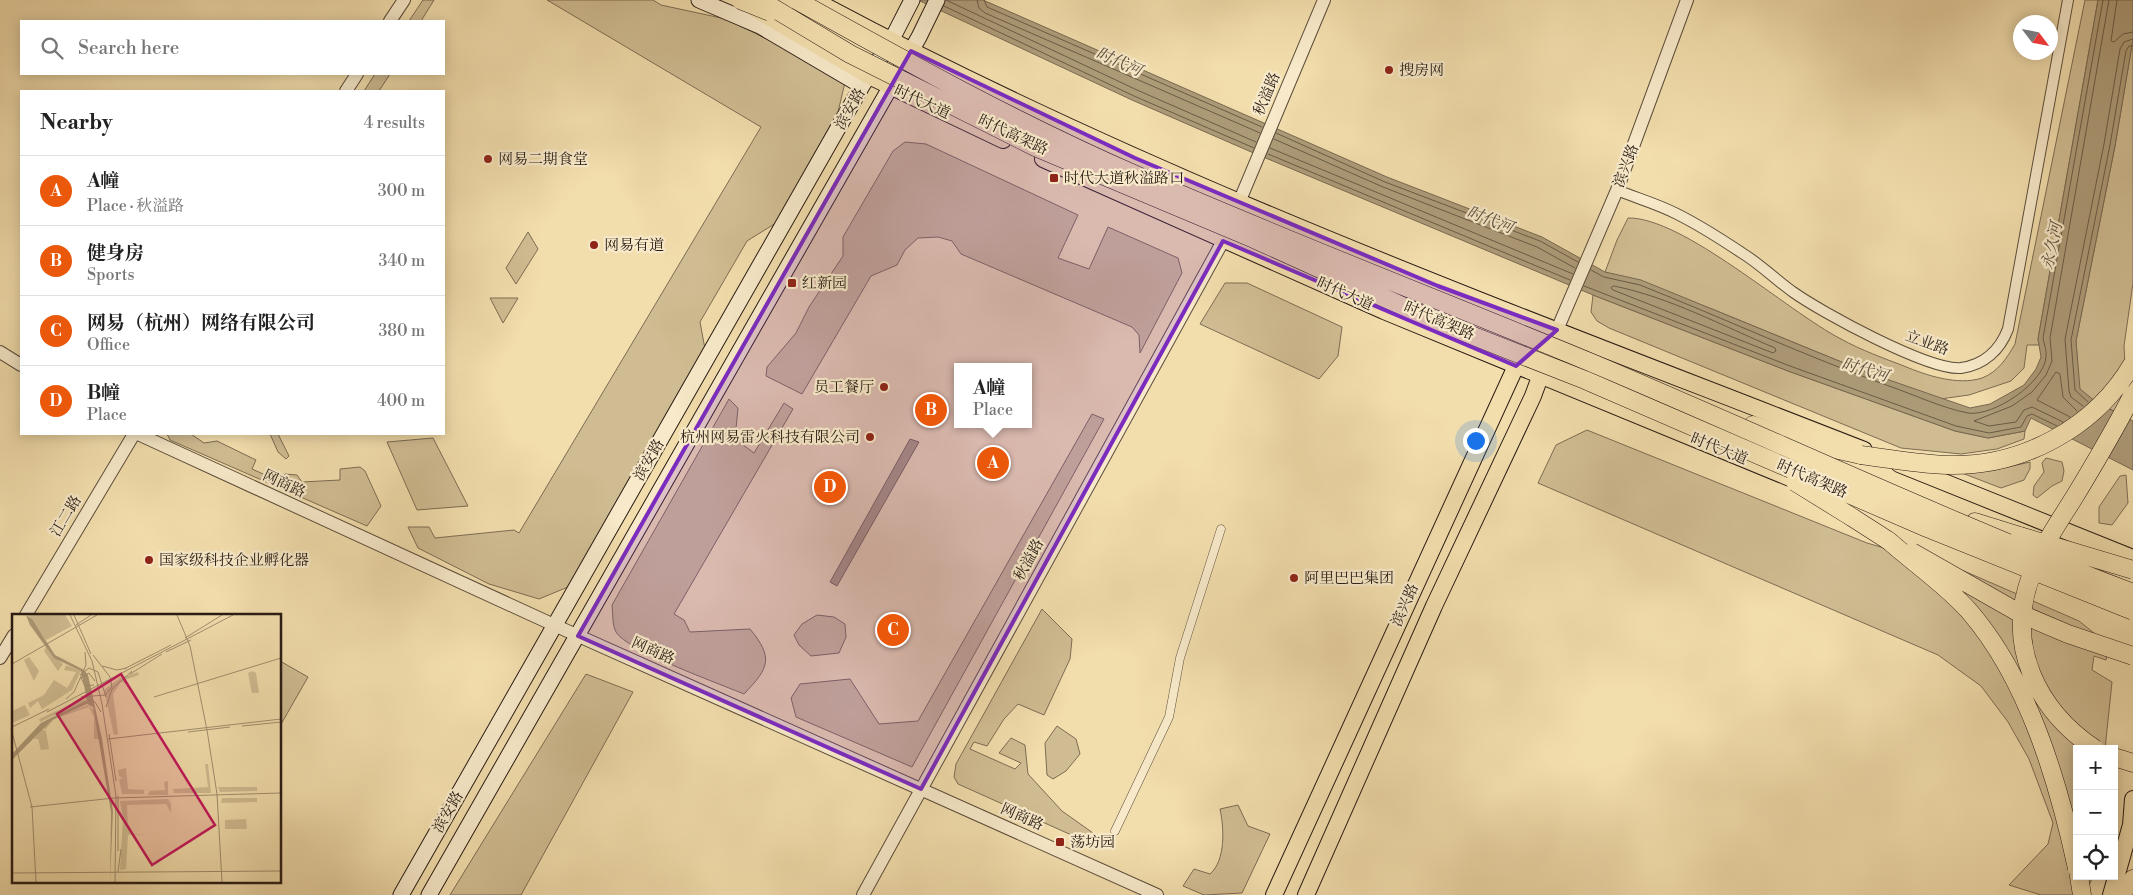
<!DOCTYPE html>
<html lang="en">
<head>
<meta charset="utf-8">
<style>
  body { margin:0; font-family:"Libre Bodoni","Noto Serif SC",serif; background:#f6f6f6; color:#222 }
  .controls { position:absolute; right:15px; bottom:15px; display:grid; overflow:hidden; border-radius:0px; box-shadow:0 2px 12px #0003 }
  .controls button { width:45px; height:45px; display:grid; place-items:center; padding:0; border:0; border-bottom:1px solid #e0e0e0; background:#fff; color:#222; font:25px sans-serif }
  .compass { position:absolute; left:2013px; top:15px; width:45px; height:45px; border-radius:50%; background:#fff; box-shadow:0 2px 12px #0003; rotate:122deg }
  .you { position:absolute; left:1475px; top:440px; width:18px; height:18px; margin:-12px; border:4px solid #fff; border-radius:50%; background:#1a73e8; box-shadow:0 0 0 8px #1a73e833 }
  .badge { display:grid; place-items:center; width:32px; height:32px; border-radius:50%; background:#ea580c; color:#fff; font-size:16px; font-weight:700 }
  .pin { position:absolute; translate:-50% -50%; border:2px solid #fff; box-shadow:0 1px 5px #0006 }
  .popup { position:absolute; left:954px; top:363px; width:78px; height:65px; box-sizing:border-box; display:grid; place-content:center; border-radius:0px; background:#fff; filter:drop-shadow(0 1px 4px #0005); font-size:16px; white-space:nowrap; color:#767676 }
  .popup b { font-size:19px; color:#222 }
  .popup::after { content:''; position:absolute; left:50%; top:100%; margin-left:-10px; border:10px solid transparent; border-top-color:#fff }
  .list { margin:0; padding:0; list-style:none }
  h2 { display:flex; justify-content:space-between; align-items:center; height:65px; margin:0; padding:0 20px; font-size:21px }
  h2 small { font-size:16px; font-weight:400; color:#767676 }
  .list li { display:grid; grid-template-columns:32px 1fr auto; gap:15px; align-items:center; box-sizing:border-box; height:70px; padding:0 20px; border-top:1px solid #e0e0e0 }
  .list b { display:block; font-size:19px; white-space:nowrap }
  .list p { margin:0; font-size:16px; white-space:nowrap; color:#767676 }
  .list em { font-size:16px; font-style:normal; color:#767676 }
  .icon { flex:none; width:28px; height:28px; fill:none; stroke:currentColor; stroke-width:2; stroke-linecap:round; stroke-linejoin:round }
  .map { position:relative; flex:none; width:2133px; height:895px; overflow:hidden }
  .search { position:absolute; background:#fff; box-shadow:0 2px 12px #0003; left:20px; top:20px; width:425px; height:55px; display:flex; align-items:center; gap:12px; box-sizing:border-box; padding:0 18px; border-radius:0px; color:#767676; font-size:19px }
  .panel { position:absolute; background:#fff; box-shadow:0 2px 12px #0003; left:20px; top:90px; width:425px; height:345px; border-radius:0px }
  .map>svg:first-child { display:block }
  .green { fill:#d0bc92; stroke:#7c6c53 }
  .water { fill:#ad9b78; stroke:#786850 }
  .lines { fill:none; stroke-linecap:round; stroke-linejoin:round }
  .shore { stroke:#6a5b46; stroke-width:1 }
  .pedestrian-casing { stroke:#5a4c3a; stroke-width:9 }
  .minor-casing { stroke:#5a4c3a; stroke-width:12 }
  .tertiary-casing { stroke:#5a4c3a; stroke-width:14 }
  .secondary-casing { stroke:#281b14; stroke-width:17 }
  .primary-casing { stroke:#281b14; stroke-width:18 }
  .trunk-casing { stroke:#281b14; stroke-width:19 }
  .pedestrian { stroke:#f7e9c9; stroke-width:8 }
  .minor { stroke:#f7e9c9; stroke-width:10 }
  .tertiary { stroke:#f7e9c9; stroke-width:12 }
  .secondary { stroke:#f7e9c9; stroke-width:15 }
  .primary { stroke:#f2ddac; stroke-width:16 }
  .trunk { stroke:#f2ddac; stroke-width:18 }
  .trunk-bridge-casing { stroke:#281b14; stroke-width:19; stroke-linecap:butt }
  .trunk-bridge { stroke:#f2ddac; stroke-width:18 }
  .marked { fill:#7b2cbf; fill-opacity:0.2; stroke:#7b2cbf; stroke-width:4; stroke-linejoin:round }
  .poi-dot { fill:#8f2418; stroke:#f7e9c9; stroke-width:2 }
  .labels { text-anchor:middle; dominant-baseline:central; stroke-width:4.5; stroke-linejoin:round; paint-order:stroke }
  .poi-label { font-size:15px; fill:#281b14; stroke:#f7e9c9; text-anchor:start }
  .street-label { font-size:15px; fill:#281b14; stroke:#f7e9c9 }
  .water-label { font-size:16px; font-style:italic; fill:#5d4e3c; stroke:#f7e9c9 }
  .inset-road { fill:none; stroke:#a18f6f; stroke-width:1 }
  .view { fill:#c2185b; fill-opacity:0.15; stroke:#c2185b; stroke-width:2.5 }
  .inset-edge { fill:none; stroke:#281b14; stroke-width:2.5 }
</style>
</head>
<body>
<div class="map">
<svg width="2133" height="895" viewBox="0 0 2133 895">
  <rect width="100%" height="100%" fill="#f2ddac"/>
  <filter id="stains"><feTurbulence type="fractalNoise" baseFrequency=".004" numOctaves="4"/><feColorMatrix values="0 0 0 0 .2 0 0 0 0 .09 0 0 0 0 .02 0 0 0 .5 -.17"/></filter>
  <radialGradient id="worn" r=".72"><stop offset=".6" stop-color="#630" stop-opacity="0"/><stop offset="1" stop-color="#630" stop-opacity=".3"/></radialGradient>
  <!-- green -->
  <path class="green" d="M 423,0 L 434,0 L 421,21 L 409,21 Z
    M 547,0 L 653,0 L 661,5 L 726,19 L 846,78 L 838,112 L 776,223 L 747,241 L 700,322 L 705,349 L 568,587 L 539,599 L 489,584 L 418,548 L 408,527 L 429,527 L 435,538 L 514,530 L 519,533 L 761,127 Z
    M 2085,0 L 2098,0 L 2038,339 L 2039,345 L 2027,345 L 2024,368 L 2011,381 L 1969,395 L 1940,399 L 1866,372 L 1712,309 L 1605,272 L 1617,240 L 1628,218 C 1683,217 1787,311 1841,339 C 1861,350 1883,358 1904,366 C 1925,375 1958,386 1982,378 C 1998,372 2007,358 2015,344 Z
    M 2133,39 L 2133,283 L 2124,346 L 2128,418 L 2096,402 L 2079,389 L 2076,341 L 2115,146 Z
    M 375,74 L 390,74 L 379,91 L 364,91 Z
    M 905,142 L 926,144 L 1078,215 L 1058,258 L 1089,269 L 1108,227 L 1178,258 L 1182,273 L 1140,353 L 1139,335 L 1132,327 L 961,254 L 952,241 L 938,237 L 918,238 L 905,250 L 897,265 L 871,276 L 802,394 L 766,376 L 767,367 L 796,333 L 809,307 L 843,256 L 843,237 L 893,151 Z
    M 528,232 L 538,249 L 516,284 L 506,268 Z
    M 1225,283 L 1247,283 L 1342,327 L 1338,356 L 1319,379 L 1200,324 Z
    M 1593,295 L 1788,371 L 1955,431 L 1988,438 L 2025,431 L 2024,439 L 1997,449 L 1961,454 L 1901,448 L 1609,328 L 1597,321 L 1591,312 Z
    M 490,298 L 518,298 L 503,323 Z
    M 729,399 L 738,408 L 735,439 L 754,453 L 784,403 L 793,409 L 674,614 L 684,620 L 690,632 L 750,629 C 774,658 769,668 744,694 C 720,684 626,650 616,632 C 612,625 613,613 612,605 Z
    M 1092,414 L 1104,419 L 912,767 L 796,717 L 791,698 L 800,684 L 850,679 L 879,724 L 918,721 Z
    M 1587,430 L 1867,543 L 1964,571 L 2079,621 L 2109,645 L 2106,660 L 2094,656 L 2092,670 L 2112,682 L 2105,749 L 2077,749 L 2077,876 L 2093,876 L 2085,895 L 2041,895 L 2009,885 L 2048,844 L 2053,823 L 2029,759 L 2008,722 L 1981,686 L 1938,655 L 1538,483 L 1556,445 Z
    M 167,434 L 191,434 L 204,443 L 217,441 L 256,460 L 252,469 L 281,482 L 285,474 L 297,475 L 302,482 L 340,480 L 340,469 L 360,467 L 365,471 L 381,506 L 367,526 L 170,440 Z
    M 270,434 L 278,434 L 289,456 L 286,459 L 278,452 Z
    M 433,438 L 468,506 L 417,510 L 387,442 Z
    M 2046,458 L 2062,462 L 2064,471 L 2062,481 L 2052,486 L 2037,498 L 2033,495 L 2034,486 L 2044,472 L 2042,463 Z
    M 2030,462 L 2030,469 L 2024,480 L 2001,488 L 1954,470 L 1995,470 Z
    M 2126,475 L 2128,503 L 2112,525 L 2099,523 L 2099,507 L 2120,476 Z
    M 1042,609 L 1072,639 L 1070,659 L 1044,715 L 1018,704 L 1004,719 L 987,746 L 974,742 L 970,749 L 1015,769 L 1021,763 L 999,753 L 1011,738 L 1025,745 L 1028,774 L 1062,811 L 1093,833 L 1087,842 L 958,784 L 954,777 L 956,764 Z
    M 817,615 L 834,617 L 845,624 L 846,637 L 839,653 L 811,656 L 799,645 L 794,635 L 802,624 Z
    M 280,661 L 308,677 L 280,726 Z
    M 586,674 L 633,692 L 521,895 L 450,895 Z
    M 1057,726 L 1076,739 L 1080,754 L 1066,771 L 1053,779 L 1047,775 L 1045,743 Z
    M 1238,805 L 1248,826 L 1270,834 L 1242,893 L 1204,895 L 1183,886 L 1194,869 L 1210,874 C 1226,860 1224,828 1220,809 Z"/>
  <!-- water -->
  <path class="water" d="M 918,0 L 983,0 L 1387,177 L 1542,237 L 1605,272 L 1641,280 L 1866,372 L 1970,408 L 1990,404 L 2024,385 L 2036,369 L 2041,357 L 2038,339 L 2098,0 L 2133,0 L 2133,39 L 2115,146 L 2076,341 L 2080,389 L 2096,402 L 2133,421 L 2133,470 L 2031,418 L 2025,431 L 1988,438 L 1955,431 L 1788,371 L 1593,295 L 1249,151 L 1132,100 Z
    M 910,439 L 919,442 L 837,586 L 830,582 Z"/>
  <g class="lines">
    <!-- shore -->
    <path class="shore" d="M 946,0 L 1137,90 L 1256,142
      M 977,0 L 979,8 L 985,13 L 1260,133
      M 984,0 L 987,7 L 1262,127
      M 2117,0 L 2111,41 L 2114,42 L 2123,34 L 2133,32
      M 944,6 L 1134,96 L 1254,148
      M 1276,133 L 1385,182 L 1540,241 L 1578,262
      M 1274,139 L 1383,187 L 1537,247 L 1575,268
      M 1270,148 L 1573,274
      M 1268,154 L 1570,280
      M 1591,270 L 1604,277 L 1640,285 C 1723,318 1805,356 1889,386 C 1915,395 1942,408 1968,413 C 1993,417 2044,383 2046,357 C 2047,351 2044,344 2043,338 L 2103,0
      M 1584,286 L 1790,366 L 1956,426 L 1989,433 L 2021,427 L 2027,416 L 2032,414 L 2057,426
      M 1614,286 C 1669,297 1723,326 1775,348 L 1776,351 L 1773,353 L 1613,290 L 1611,288 Z
      M 2088,402 L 2075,390 L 2071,340 L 2110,145 L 2126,51 L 2129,46 L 2133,46
      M 2083,406 L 2071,397 L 2069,391 L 2065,339 L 2104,144 L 2120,49 L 2124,42 L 2133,39
      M 2070,417 L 2037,400 L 2056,372 L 2060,374 L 2063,397 L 2077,411
      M 2063,422 L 2032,407 L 2024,410 L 2016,422 L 1989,426 L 1974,421 L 2012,406 L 2032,392 L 2046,375 L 2052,361 L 2050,338 L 2109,0"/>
    <!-- pedestrian casing -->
    <g class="pedestrian-casing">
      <path id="pedestrian" d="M 1115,831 L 1169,717 L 1180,658 L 1221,529"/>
    </g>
    <!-- minor casing -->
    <g class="minor-casing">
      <path id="minor" d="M 1617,190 C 1636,198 1658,204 1677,214 C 1699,225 1721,239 1742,253 C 1760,264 1776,280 1793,292 C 1821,312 1929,371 1961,368 C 1984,365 2000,350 2008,329 L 2068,0"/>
    </g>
    <!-- tertiary casing -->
    <g class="tertiary-casing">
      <path id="tertiary" d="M 390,21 L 404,0
        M 346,91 L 357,74
        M 1240,200 L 1324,0
        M 1557,330 L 1617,190 L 1687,0
        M 0,352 L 21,365
        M 138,434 L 554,625 L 1157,895
        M 26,615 L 134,434
        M 0,658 L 14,635
        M 863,895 L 1223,241"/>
    </g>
    <!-- secondary casing -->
    <g class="secondary-casing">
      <path id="secondary" d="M 699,0 L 760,26 L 862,86
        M 401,895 L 776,237 L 862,86 L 891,41 L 912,0
        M 429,895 L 919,37 L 937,0"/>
    </g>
    <!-- primary casing -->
    <g class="primary-casing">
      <path id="primary" d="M 814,0 C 1150,181 1509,311 1864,450
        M 755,9 L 869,76 L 1003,140
        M 1043,159 L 1384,311 L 1807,485
        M 1899,464 L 2133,558
        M 1274,895 L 1516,366 L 1552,334
        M 1306,895 L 1434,606 L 1533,396 L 1556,333
        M 2111,895 L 2131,825 L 2133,799"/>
    </g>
    <!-- trunk casing -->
    <g class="trunk-casing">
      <path id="trunk" d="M 1753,425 L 1798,441 L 1861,455
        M 1850,516 L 1889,541
        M 1975,522 L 2020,536
        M 2114,757 L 2133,763
        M 2079,876 L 2082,895
        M 2121,895 L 2133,879"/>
    </g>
    <!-- pedestrian -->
    <use href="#pedestrian" class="pedestrian"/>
    <!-- minor -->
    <use href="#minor" class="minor"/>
    <!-- tertiary -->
    <use href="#tertiary" class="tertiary"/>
    <!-- secondary -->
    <use href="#secondary" class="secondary"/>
    <!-- primary -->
    <use href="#primary" class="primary"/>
    <!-- trunk -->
    <use href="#trunk" class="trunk"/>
    <!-- trunk-bridge casing -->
    <g class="trunk-bridge-casing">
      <path id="trunk-bridge" d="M 740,0 L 770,12
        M 760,0 L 850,54 L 1035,147 L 1254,239 L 1433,320 L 1585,380 L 1927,528 L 2133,611
        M 796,0 C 907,62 1019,124 1136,175 C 1287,241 1440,300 1592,363 C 1772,439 1950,523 2133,593
        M 1861,455 C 1890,459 1919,464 1948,465 C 2023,467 2096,427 2133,363
        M 1795,482 L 1850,516
        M 2020,536 L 2133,570
        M 1889,541 C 1915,564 1946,585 1969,611 C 2028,679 2058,781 2077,868
        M 1912,552 L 2021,614 L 2068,634 L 2133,656
        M 2095,749 C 2037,710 2005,645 2031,576 C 2041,547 2059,522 2075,496 C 2095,463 2115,429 2133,394"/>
    </g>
    <!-- trunk-bridge -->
    <use href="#trunk-bridge" class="trunk-bridge"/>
  </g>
  <!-- marked area -->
  <path class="marked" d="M 911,51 L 1135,158 L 1438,286 L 1557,330 L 1516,366 L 1223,241 L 921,789 L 578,636 Z"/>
  <!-- markers -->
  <g class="poi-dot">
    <circle cx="1389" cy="70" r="5"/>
    <circle cx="488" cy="159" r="5"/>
    <rect x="1049" y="173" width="10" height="10" rx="2.5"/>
    <circle cx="594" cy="245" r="5"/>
    <rect x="787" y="278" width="10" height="10" rx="2.5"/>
    <circle cx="884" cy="387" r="5"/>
    <circle cx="870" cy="437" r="5"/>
    <circle cx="149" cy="560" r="5"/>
    <circle cx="1294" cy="578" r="5"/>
    <rect x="1055" y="837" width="10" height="10" rx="2.5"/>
  </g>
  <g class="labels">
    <!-- poi labels -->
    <g class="poi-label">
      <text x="1399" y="70">搜房网</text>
      <text x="498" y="159">网易二期食堂</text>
      <text x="1064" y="178">时代大道秋溢路口</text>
      <text x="604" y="245">网易有道</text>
      <text x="802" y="283">红新园</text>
      <text x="874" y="387" text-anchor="end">员工餐厅</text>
      <text x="860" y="437" text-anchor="end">杭州网易雷火科技有限公司</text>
      <text x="159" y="560">国家级科技企业孵化器</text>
      <text x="1304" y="578">阿里巴巴集团</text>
      <text x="1070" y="842">荡坊园</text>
    </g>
    <!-- street labels -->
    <g class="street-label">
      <text transform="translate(1267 94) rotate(-67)">秋溢路</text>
      <text transform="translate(922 102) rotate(25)">时代大道</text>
      <text transform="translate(850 109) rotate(-60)">滨安路</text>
      <text transform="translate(1013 135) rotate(25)">时代高架路</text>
      <text transform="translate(1626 166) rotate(-69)">滨兴路</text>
      <text transform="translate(1345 294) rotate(24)">时代大道</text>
      <text transform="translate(1439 321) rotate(23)">时代高架路</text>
      <text transform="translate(1927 343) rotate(20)">立业路</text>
      <text transform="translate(1719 449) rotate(22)">时代大道</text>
      <text transform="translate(649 460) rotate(-60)">滨安路</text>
      <text transform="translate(1812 479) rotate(23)">时代高架路</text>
      <text transform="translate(284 484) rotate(25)">网商路</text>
      <text transform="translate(66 516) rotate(-59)">江二路</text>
      <text transform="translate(1029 560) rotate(-61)">秋溢路</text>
      <text transform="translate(1405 605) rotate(-66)">滨兴路</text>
      <text transform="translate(653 651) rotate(24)">网商路</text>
      <text transform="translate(448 812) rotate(-60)">滨安路</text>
      <text transform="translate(1022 817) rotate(24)">网商路</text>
    </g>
    <!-- water labels -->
    <g class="water-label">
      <text transform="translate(1119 62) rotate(24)">时代河</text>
      <text transform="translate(1490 220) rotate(21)">时代河</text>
      <text transform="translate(2052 246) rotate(-78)">永久河</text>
      <text transform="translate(1865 370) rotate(16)">时代河</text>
    </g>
  </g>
  <!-- overview -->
  <g transform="translate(12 614)">
    <rect width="269" height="269" fill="#f2ddac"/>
    <path d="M 16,1 L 53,1 L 60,12 L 34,26 ZM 34,33 L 51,50 L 46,57 L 32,37 ZM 17,43 L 27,57 L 22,67 L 12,46 ZM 54,51 L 69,57 L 60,76 L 30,95 L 26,87 L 18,94 L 16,89 L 32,81 L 42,66 L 55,74 L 57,71 L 64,58 L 52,56 ZM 240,57 L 244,59 L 247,79 L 240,79 L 239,75 L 236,59 ZM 126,58 L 127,61 L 113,66 L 113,69 L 109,68 L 101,80 L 106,120 L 102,121 L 92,76 L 108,64 ZM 70,85 L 75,86 L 28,108 L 27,105 ZM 13,91 L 18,101 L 0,109 L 0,97 ZM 76,91 L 82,96 L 88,125 L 82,125 L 82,103 L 77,93 L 42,105 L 33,116 L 31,112 L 42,104 ZM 30,115 L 34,117 L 37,135 L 29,136 L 26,125 L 22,125 ZM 193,150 L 196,150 L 199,179 L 162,179 L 161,175 L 196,173 ZM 114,154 L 116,175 L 132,176 L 132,180 L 110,180 L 107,165 L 111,164 L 107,162 L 106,156 ZM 156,167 L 156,181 L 136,181 L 138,177 L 134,177 L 153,176 L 152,168 ZM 206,173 L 245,173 L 245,177 L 208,178 ZM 210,184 L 245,184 L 245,188 L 209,189 ZM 156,185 L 159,190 L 159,199 L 154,190 L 115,191 L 116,215 L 120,220 L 136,220 L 116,221 L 114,255 L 108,256 L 111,204 L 108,187 ZM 234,205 L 235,215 L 213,215 L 213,206 Z" fill="#d0bc92"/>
    <path d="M 14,1 L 20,5 L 43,41 L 72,56 L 76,61 L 90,125 L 101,197 L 98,268 L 99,198 L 81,93 L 75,90 L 40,106 L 0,146 L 0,140 L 29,109 L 75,86 L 69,57 L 42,44 L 18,11 Z" fill="#ad9b78"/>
    <path class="inset-road" d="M 58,1 L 80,47 L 90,90 L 104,182 L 103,268M 62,1 L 79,40M 165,1 L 178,32 L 195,116 L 205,180 L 210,268M 64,11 L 79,1M 173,24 L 210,1M 154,38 L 179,26M 0,50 L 85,1M 90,52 L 105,56 L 115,54M 112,55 L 159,31M 118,60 L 150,40M 68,61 L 77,54 L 86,58 L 94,83M 82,71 L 73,72 L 69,64 L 77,59 L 83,67M 69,83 L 93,81 L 100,73 L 98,63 L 81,41M 142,83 L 269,44M 73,84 L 83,88 L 89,98M 54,85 L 62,78 L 74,51 L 73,38M 94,93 L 100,75 L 120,57M 35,98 L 221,1M 230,112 L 269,108M 0,113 L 37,95M 0,118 L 20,193 L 24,268M 176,118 L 218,113M 97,120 L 104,167M 96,125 L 269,105M 18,193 L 102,184 L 269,179M 106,237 L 106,182M 106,258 L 109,235M 0,259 L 269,257"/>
    <path class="view" d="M 109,60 L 203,211 L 140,251 L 45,100 Z"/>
    <rect width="269" height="269" class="inset-edge"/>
  </g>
  <rect width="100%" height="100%" filter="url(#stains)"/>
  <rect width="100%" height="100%" fill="url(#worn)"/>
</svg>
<div class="controls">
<button>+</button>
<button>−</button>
<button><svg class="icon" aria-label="locate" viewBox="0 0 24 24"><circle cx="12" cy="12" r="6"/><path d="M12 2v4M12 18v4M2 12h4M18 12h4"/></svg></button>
</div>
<svg class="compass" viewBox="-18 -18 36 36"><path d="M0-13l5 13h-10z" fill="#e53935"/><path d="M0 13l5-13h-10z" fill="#767676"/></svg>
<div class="you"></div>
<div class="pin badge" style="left:993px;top:463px">A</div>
<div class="popup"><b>A幢</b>Place</div>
<div class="pin badge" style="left:931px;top:410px">B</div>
<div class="pin badge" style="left:893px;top:630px">C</div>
<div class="pin badge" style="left:830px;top:487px">D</div>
<div class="search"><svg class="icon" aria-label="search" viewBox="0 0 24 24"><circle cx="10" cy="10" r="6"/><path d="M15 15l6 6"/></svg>Search here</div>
<section class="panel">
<h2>Nearby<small>4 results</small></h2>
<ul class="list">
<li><span class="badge">A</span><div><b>A幢</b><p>Place · 秋溢路</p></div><em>300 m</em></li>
<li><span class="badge">B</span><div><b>健身房</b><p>Sports</p></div><em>340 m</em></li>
<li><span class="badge">C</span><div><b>网易（杭州）网络有限公司</b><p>Office</p></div><em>380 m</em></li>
<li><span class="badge">D</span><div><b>B幢</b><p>Place</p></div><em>400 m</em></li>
</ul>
</section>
</div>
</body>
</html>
